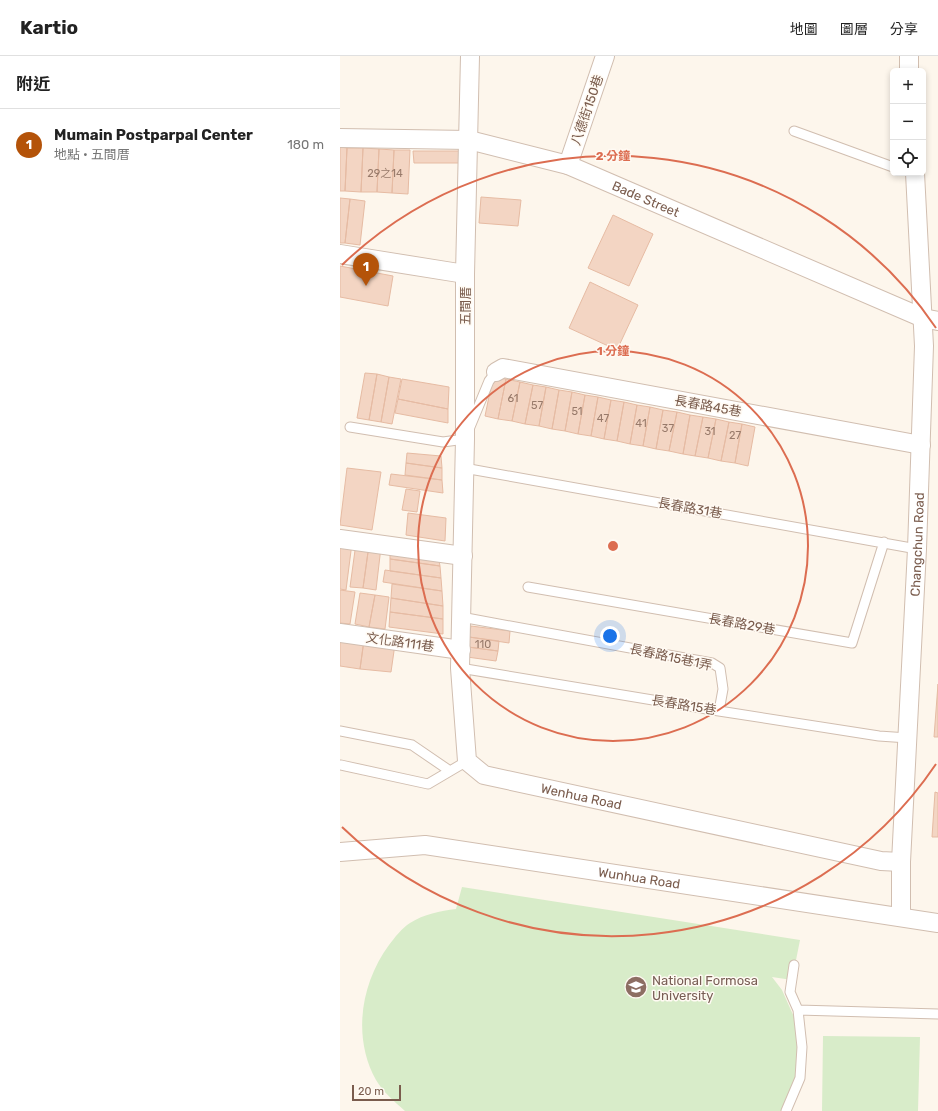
<!DOCTYPE html>
<html lang="zh-TW">
<head>
<meta charset="utf-8">
<style>
  body { margin:0; font-family:Rubik,"Noto Sans TC",sans-serif; background:#f2f2f2; color:#222 }
  .controls { position:absolute; right:12px; top:12px; display:grid; overflow:hidden; border-radius:6px; box-shadow:0 2px 6px #0003 }
  .controls button { width:36px; height:36px; display:grid; place-items:center; padding:0; border:0; border-bottom:1px solid #e0e0e0; background:#fff; color:#222; font:20px sans-serif }
  .scale { position:absolute; left:12px; bottom:10px; width:49px; box-sizing:border-box; padding-left:4px; border:2px solid #7a5c4d; border-top:0; font-size:11px; line-height:14px; white-space:nowrap; color:#7a5c4d; -webkit-text-stroke:3px #fffaf3; paint-order:stroke }
  .you { position:absolute; left:270px; top:580px; width:14px; height:14px; margin:-10px; border:3px solid #fff; border-radius:50%; background:#1a73e8; box-shadow:0 0 0 6px #1a73e833 }
  .badge { display:grid; place-items:center; width:26px; height:26px; border-radius:50%; background:#b45309; color:#fff; font-size:13px; font-weight:700 }
  .pin { position:absolute; translate:-50% -33px; filter:drop-shadow(0 1px 2px #0008) }
  .pin::after { content:''; position:absolute; top:21px; width:14px; height:12px; background:inherit; clip-path:polygon(0 0,100% 0,50% 100%) }
  .list { margin:0; padding:0; list-style:none }
  h2 { display:flex; justify-content:space-between; align-items:center; height:52px; margin:0; padding:0 16px; font-size:17px }
  h2 small { font-size:13px; font-weight:400; color:#767676 }
  .list li { display:grid; grid-template-columns:26px 1fr auto; gap:12px; align-items:center; box-sizing:border-box; height:72px; padding:0 16px; border-top:1px solid #e0e0e0 }
  .list b { display:block; font-size:15px; white-space:nowrap }
  .list p { margin:0; font-size:13px; white-space:nowrap; color:#767676 }
  .list em { font-size:13px; font-style:normal; color:#767676 }
  .icon { flex:none; width:22px; height:22px; fill:none; stroke:currentColor; stroke-width:2; stroke-linecap:round; stroke-linejoin:round }
  .map { position:relative; flex:none; width:598px; height:1055px; overflow:hidden }
  header { display:flex; align-items:center; gap:24px; box-sizing:border-box; height:56px; padding:0 20px; background:#fff; border-bottom:1px solid #e0e0e0 }
  header strong { font-size:19px }
  nav { display:flex; gap:22px; margin-inline-start:auto; font-size:14px }
  main { display:flex }
  aside { flex:1; background:#fff }
  .map>svg:first-child { display:block }
  .green { fill:#d8ecc9 }
  .building { fill:#f3d5c3; stroke:#e6bba3 }
  .lines { fill:none; stroke-linecap:round; stroke-linejoin:round }
  .lane-casing { stroke:#d1beb0; stroke-width:11 }
  .street-casing { stroke:#d1beb0; stroke-width:20 }
  .lane { stroke:#fff; stroke-width:9 }
  .street { stroke:#fff; stroke-width:18 }
  .ring { fill:none; stroke:#dc6d51; stroke-width:2 }
  .labels { text-anchor:middle; dominant-baseline:central; stroke-width:3; stroke-linejoin:round; paint-order:stroke }
  .number-label { font-size:11px; fill:#987a6a }
  .street-label { font-size:13px; fill:#7a5c4d; stroke:#fffaf3 }
  .education-label { font-size:13px; fill:#785e54; stroke:#fffaf3; text-anchor:start }
  .centre { fill:#dc6d51; stroke:#fffaf3; stroke-width:2 }
  .ring-label { font-size:12px; text-anchor:middle; font-weight:bold; fill:#dc6d51; stroke:#fffaf3; stroke-width:3; stroke-linejoin:round; paint-order:stroke }
</style>
</head>
<body>
<header>
<strong>Kartio</strong>
<nav><a>地圖</a><a>圖層</a><a>分享</a></nav>
</header>
<main>
<aside>
<h2>附近<small></small></h2>
<ul class="list">
<li><span class="badge">1</span><div><b>Mumain Postparpal Center</b><p>地點 · 五間厝</p></div><em>180 m</em></li>
</ul>
</aside>
<div class="map">
<svg width="598" height="1055" viewBox="0 0 598 1055">
  <rect width="100%" height="100%" fill="#fdf6ec"/>
  <!-- green -->
  <path class="green" d="M 122,831 L 460,884 L 452,924 L 432,921 L 442,934 L 458,970 L 461,1007 L 443,1055 L 65,1055 C 54,1045 43,1036 36,1024 C 12,981 21,927 49,889 C 55,881 62,872 70,867 C 84,858 100,855 116,853 Z
    M 483,980 L 580,981 L 578,1055 L 482,1055 Z"/>
  <!-- building -->
  <path class="building" d="M 0,91 L 7,92 L 5,135 L 0,135 Z
    M 7,92 L 23,92 L 21,136 L 5,135 Z
    M 23,92 L 39,93 L 37,136 L 21,136 Z
    M 39,93 L 54,94 L 52,137 L 37,136 Z
    M 54,94 L 70,94 L 68,138 L 52,137 Z
    M 73,95 L 121,95 L 121,107 L 74,107 Z
    M 141,141 L 181,144 L 178,170 L 139,167 Z
    M 0,142 L 10,143 L 5,187 L 0,187 Z
    M 10,143 L 25,145 L 20,189 L 5,187 Z
    M 273,159 L 313,178 L 289,230 L 248,212 Z
    M 0,210 L 53,220 L 48,250 L 0,241 Z
    M 250,226 L 298,249 L 277,294 L 229,272 Z
    M 25,317 L 37,318 L 29,364 L 17,362 Z
    M 37,318 L 49,321 L 41,366 L 29,364 Z
    M 49,321 L 61,323 L 52,368 L 41,366 Z
    M 153,321 L 166,323 L 158,363 L 145,360 Z
    M 62,323 L 109,331 L 108,353 L 58,343 Z
    M 166,323 L 180,326 L 172,365 L 158,363 Z
    M 180,326 L 193,329 L 185,368 L 172,365 Z
    M 193,329 L 206,331 L 199,370 L 185,368 Z
    M 206,331 L 219,334 L 212,373 L 199,370 Z
    M 219,334 L 232,336 L 225,375 L 212,373 Z
    M 232,336 L 245,339 L 238,378 L 225,375 Z
    M 245,339 L 258,341 L 251,380 L 238,378 Z
    M 258,341 L 271,344 L 264,383 L 251,380 Z
    M 58,343 L 108,353 L 108,367 L 55,357 Z
    M 271,344 L 284,346 L 277,385 L 264,383 Z
    M 284,346 L 297,349 L 290,388 L 277,385 Z
    M 297,349 L 310,351 L 303,390 L 290,388 Z
    M 310,351 L 323,354 L 316,393 L 303,390 Z
    M 323,354 L 337,356 L 329,395 L 316,393 Z
    M 337,356 L 350,359 L 343,398 L 329,395 Z
    M 350,359 L 363,361 L 355,400 L 343,398 Z
    M 363,361 L 376,363 L 368,402 L 355,400 Z
    M 376,363 L 389,366 L 381,405 L 368,402 Z
    M 389,366 L 402,368 L 395,407 L 381,405 Z
    M 402,368 L 415,371 L 408,410 L 395,407 Z
    M 67,397 L 101,400 L 102,412 L 66,407 Z
    M 66,407 L 102,412 L 102,424 L 65,419 Z
    M 7,412 L 41,416 L 32,474 L 0,469 Z
    M 51,418 L 102,424 L 103,437 L 49,429 Z
    M 66,433 L 80,435 L 77,456 L 62,454 Z
    M 68,457 L 106,462 L 105,485 L 66,479 Z
    M 0,486 L 12,487 L 6,534 L 0,533 Z
    M 16,487 L 29,489 L 23,532 L 10,531 Z
    M 29,489 L 41,491 L 36,534 L 23,532 Z
    M 50,492 L 98,499 L 100,510 L 50,503 Z
    M 50,503 L 100,510 L 101,522 L 50,515 Z
    M 45,514 L 101,522 L 102,535 L 43,526 Z
    M 52,528 L 102,535 L 103,550 L 51,542 Z
    M 0,534 L 15,536 L 10,568 L 0,567 Z
    M 20,537 L 35,539 L 29,571 L 15,568 Z
    M 35,539 L 49,541 L 45,573 L 29,571 Z
    M 51,542 L 103,550 L 103,563 L 50,556 Z
    M 50,556 L 103,563 L 103,578 L 49,571 Z
    M 131,570 L 170,575 L 169,587 L 129,581 Z
    M 129,581 L 159,585 L 158,595 L 128,591 Z
    M 0,582 L 24,584 L 20,613 L 0,610 Z
    M 24,584 L 55,588 L 51,616 L 20,613 Z
    M 128,591 L 158,595 L 156,605 L 127,601 Z
    M 598,628 L 598,681 L 594,681 Z
    M 595,736 L 598,737 L 598,781 L 592,781 Z"/>
  <g class="lines">
    <!-- lane casing -->
    <g class="lane-casing">
      <path id="lane" d="M 454,75 L 553,111
        M 10,371 L 103,386 L 125,383 L 149,325 L 156,316
        M 124,412 L 577,493
        M 188,531 L 512,587 L 544,486
        M 121,561 L 372,607 L 380,612 L 383,633 L 379,655
        M 120,612 L 379,655 L 539,680 L 568,682
        M 0,675 L 72,689 L 110,715
        M 1,709 L 88,728 L 127,705
        M 454,909 L 450,936 L 458,954 L 598,958
        M 446,1055 L 460,1022 L 462,991 L 458,954"/>
    </g>
    <!-- street casing -->
    <g class="street-casing">
      <g id="street">
        <path id="s1" d="M 130,0 L 125,218 L 125,383 L 120,612 L 127,705 L 144,719 L 541,805 L 561,806"/>
        <path d="M 569,0 L 569,15"/>
        <path id="s2" d="M 0,82 L 129,84 L 228,109 L 583,262 L 598,265"/>
        <path d="M 228,109 L 265,0"/>
        <path d="M 0,198 L 125,218"/>
        <path d="M 156,316 L 163,312 L 581,389"/>
        <path d="M 0,483 L 123,500"/>
        <path d="M 0,577 L 121,594"/>
        <path id="s3" d="M 0,796 L 85,789 L 598,867"/>
        <path id="s4" d="M 561,860 L 561,806 L 577,493 L 584,290 L 575,117"/>
      </g>
    </g>
    <!-- lane -->
    <use href="#lane" class="lane"/>
    <!-- street -->
    <use href="#street" class="street"/>
  </g>
  <!-- distance rings -->
  <g class="ring">
    <circle cx="273" cy="490" r="195"/>
    <path d="M596 708A390 390 0 0 1 2 771M2 209A390 390 0 0 1 596 272"/>
  </g>
  <!-- icons -->
  <defs>
    <g id="university-disc" transform="scale(1.15)"><circle r="9.5" fill="#8d6e63" stroke="#fffaf3"/><path d="M0-5L7-2L0 1L-7-2ZM-4 1L0 2.5L4 1V4Q0 6-4 4Z" fill="#fff"/></g>
  </defs>
  <g fill-rule="evenodd">
    <use href="#university-disc" x="296" y="931"/>
  </g>
  <g class="labels">
    <!-- number labels -->
    <g class="number-label">
      <text x="45" y="117">29之14</text>
      <text x="173" y="342">61</text>
      <text x="197" y="349">57</text>
      <text x="237" y="355">51</text>
      <text x="263" y="362">47</text>
      <text x="301" y="367">41</text>
      <text x="328" y="372">37</text>
      <text x="370" y="375">31</text>
      <text x="395" y="379">27</text>
      <text x="143" y="588">110</text>
    </g>
    <!-- street labels -->
    <g class="street-label">
      <text transform="translate(247 54) rotate(-71)">八德街150巷</text>
      <text stroke="none"><textPath href="#s2" startOffset="316">Bade Street</textPath></text>
      <text transform="translate(125 250) rotate(-90)">五間厝</text>
      <text transform="translate(368 350) rotate(10)">長春路45巷</text>
      <text transform="translate(350 452) rotate(10)">長春路31巷</text>
      <text stroke="none"><textPath href="#s4" startOffset="372">Changchun Road</textPath></text>
      <text transform="translate(402 568) rotate(10)">長春路29巷</text>
      <text transform="translate(60 586) rotate(8)">文化路111巷</text>
      <text transform="translate(331 601) rotate(12)">長春路15巷1弄</text>
      <text transform="translate(344 649) rotate(9)">長春路15巷</text>
      <text stroke="none"><textPath href="#s1" startOffset="827">Wenhua Road</textPath></text>
      <text stroke="none"><textPath href="#s3" startOffset="302">Wunhua Road</textPath></text>
    </g>
    <!-- education labels -->
    <g class="education-label">
      <text x="312" y="924">National Formosa<tspan x="312" dy="15">University</tspan></text>
    </g>
  </g>
  <circle cx="273" cy="490" r="6" class="centre"/>
  <g class="ring-label">
    <text x="273" y="104">2 分鐘</text>
    <text x="273" y="299">1 分鐘</text>
  </g>
</svg>
<div class="controls">
<button>+</button>
<button>−</button>
<button><svg class="icon" aria-label="locate" viewBox="0 0 24 24"><circle cx="12" cy="12" r="6"/><path d="M12 2v4M12 18v4M2 12h4M18 12h4"/></svg></button>
</div>
<div class="scale">20 m</div>
<div class="you"></div>
<div class="pin badge" style="left:26px;top:230px">1</div>
</div>
</main>
</body>
</html>
